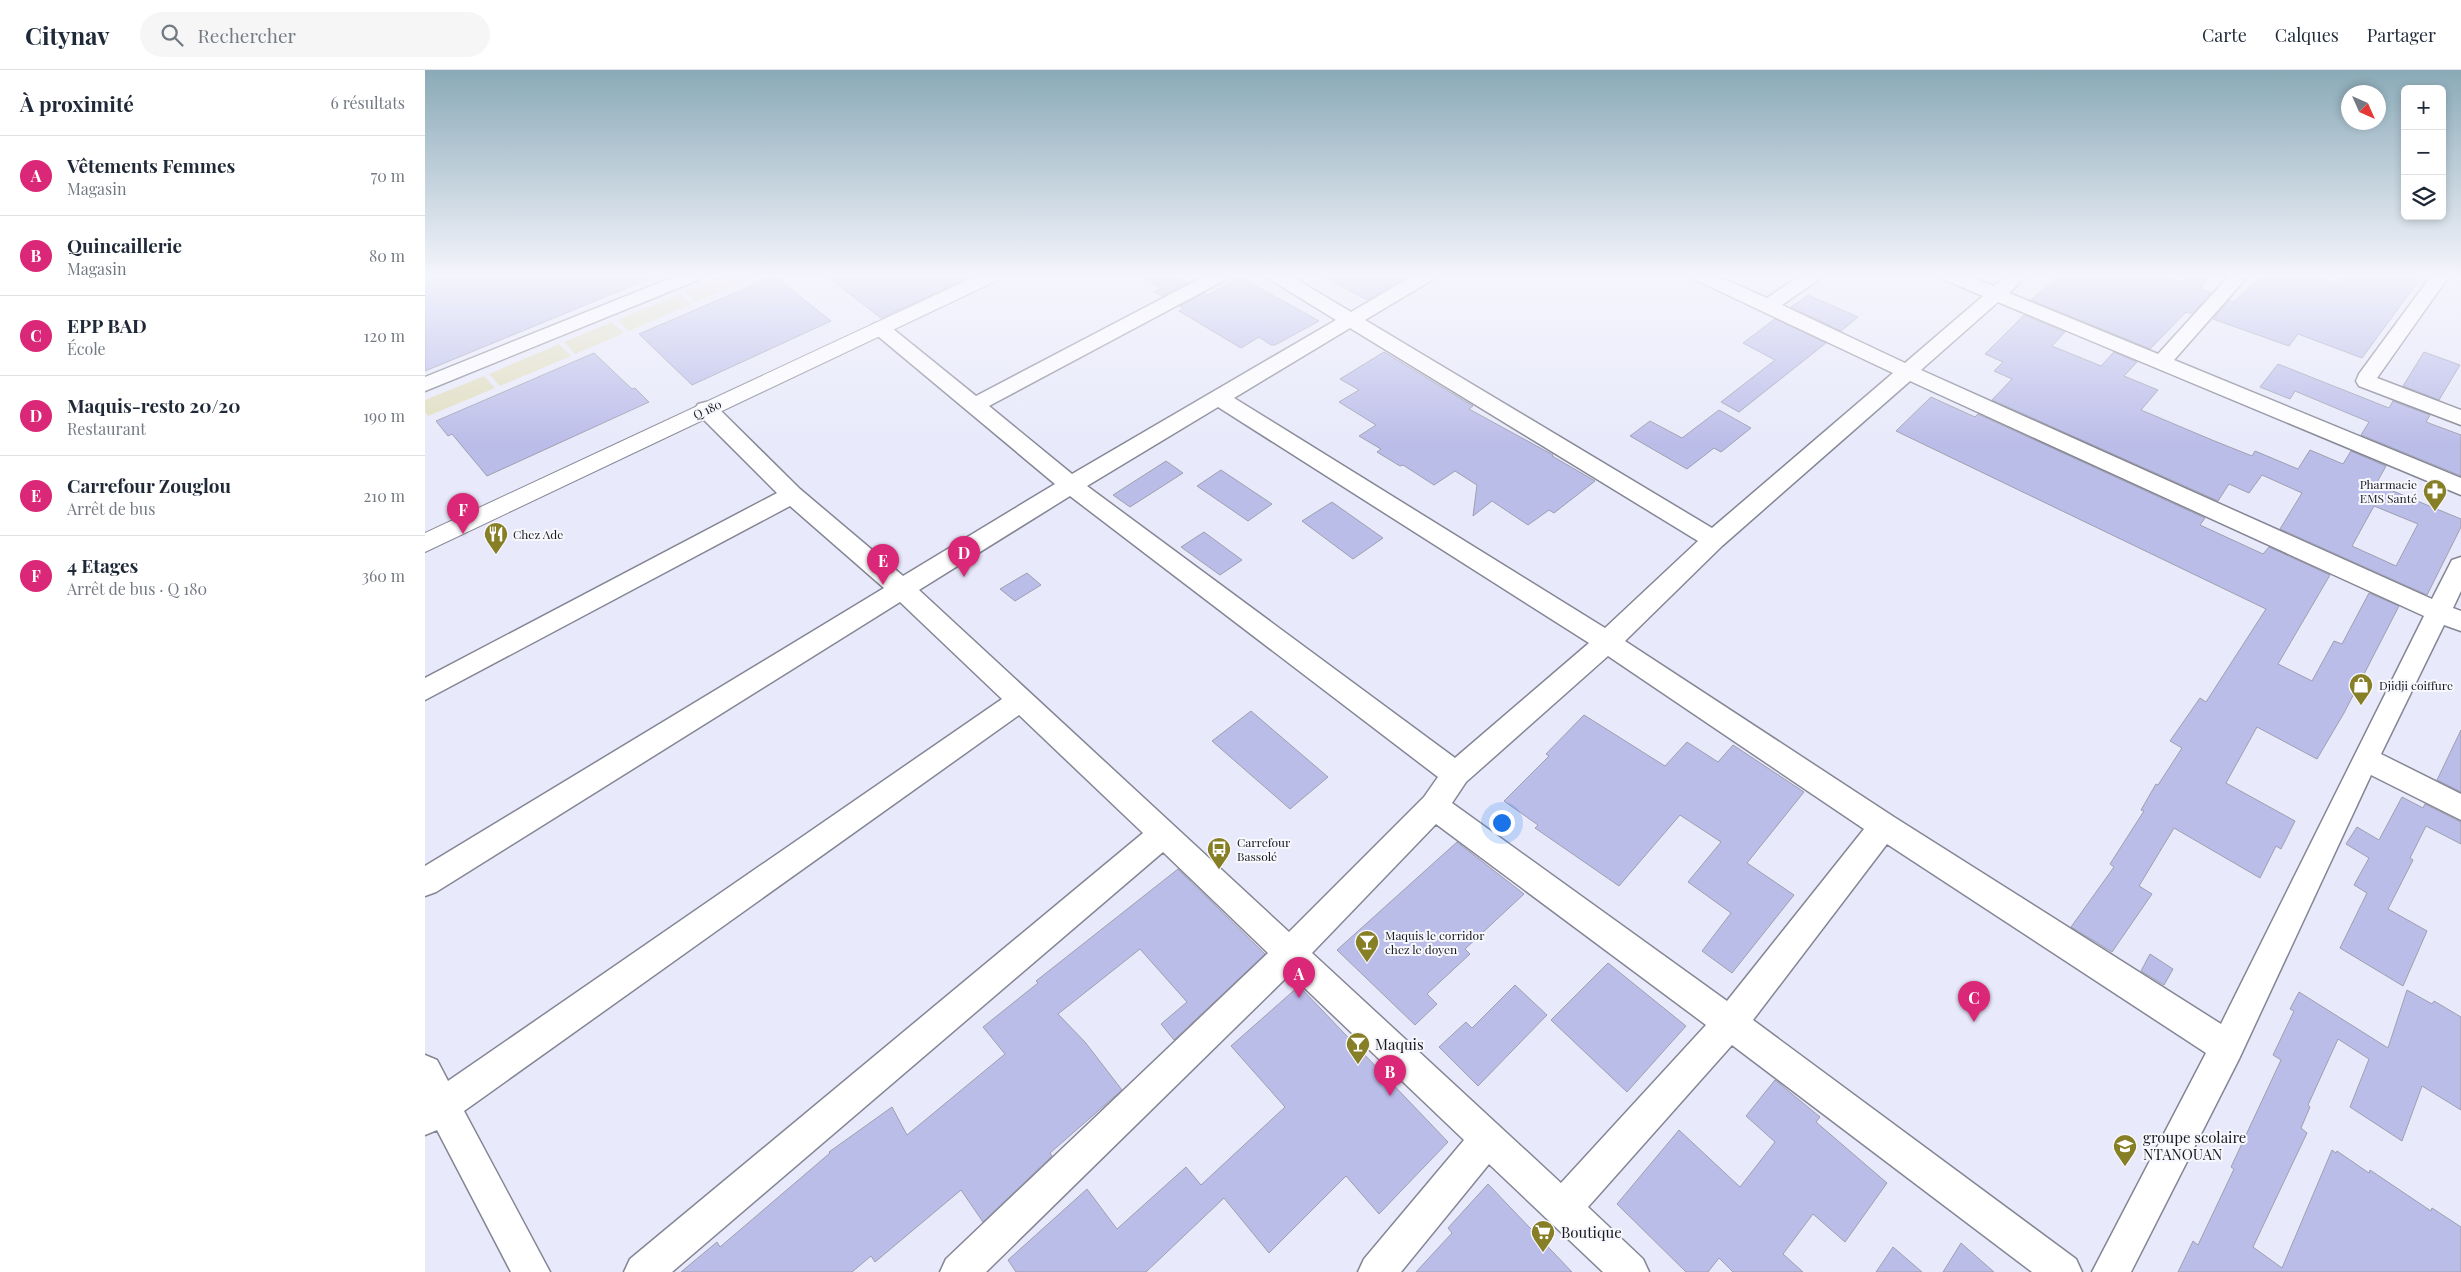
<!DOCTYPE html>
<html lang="fr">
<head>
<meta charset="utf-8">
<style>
  body { margin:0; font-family:"Playfair Display",serif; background:#f6f6f7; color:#1f2937 }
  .controls { position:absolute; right:15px; top:15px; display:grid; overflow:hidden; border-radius:8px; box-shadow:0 2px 8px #0003 }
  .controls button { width:45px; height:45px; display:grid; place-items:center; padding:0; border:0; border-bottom:1px solid #e0e1e3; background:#fff; color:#1f2937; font:25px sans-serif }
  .compass { position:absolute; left:1916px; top:15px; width:45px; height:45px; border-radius:50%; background:#fff; box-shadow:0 2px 8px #0003; rotate:135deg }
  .you { position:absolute; left:1076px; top:752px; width:18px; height:18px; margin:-12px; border:4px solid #fff; border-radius:50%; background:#1a73e8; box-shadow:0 0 0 8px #1a73e833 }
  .badge { display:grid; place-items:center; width:32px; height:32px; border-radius:50%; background:#db2777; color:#fff; font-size:16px; font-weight:700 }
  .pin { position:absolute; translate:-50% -41px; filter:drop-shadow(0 1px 2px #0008) }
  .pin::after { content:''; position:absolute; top:26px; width:18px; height:15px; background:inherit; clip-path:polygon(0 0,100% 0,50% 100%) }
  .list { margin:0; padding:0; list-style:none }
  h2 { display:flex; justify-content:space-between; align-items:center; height:65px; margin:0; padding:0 20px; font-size:21px }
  h2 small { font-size:16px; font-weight:400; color:#747a83 }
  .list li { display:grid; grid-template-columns:32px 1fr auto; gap:15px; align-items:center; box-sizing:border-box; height:80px; padding:0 20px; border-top:1px solid #e0e1e3 }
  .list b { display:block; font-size:19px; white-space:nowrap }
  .list p { margin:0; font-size:16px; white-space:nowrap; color:#747a83 }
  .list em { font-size:16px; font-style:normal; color:#747a83 }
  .icon { flex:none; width:28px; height:28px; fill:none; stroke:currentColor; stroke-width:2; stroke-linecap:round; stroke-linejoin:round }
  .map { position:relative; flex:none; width:2036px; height:1202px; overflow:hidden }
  header { display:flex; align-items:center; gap:30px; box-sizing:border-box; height:70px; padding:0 25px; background:#fff; border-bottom:1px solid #e0e1e3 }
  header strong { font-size:24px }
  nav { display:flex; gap:28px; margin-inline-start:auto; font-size:18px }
  .search { width:350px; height:45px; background:#f6f6f7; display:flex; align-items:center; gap:12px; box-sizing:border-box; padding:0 18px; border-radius:28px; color:#747a83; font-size:19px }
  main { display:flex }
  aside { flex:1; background:#fff }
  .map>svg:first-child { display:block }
  .green { fill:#e0debe }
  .building { fill:#bbbde9; stroke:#9e9faf; fill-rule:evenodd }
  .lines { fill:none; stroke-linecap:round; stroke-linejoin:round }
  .minor-casing { stroke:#858695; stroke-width:3 }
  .tertiary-casing { stroke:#858695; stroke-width:2 }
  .minor { fill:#fff; fill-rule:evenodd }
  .tertiary { fill:#fff; fill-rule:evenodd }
  .labels { text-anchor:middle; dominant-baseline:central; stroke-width:4; stroke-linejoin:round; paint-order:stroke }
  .street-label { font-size:12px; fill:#18181e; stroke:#f7f7fe }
  .poi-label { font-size:12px; fill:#18181e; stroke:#f7f7fe; text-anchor:start }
  .near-poi-label { font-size:15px; fill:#18181e; stroke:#f7f7fe; text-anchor:start }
</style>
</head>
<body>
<header>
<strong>Citynav</strong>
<div class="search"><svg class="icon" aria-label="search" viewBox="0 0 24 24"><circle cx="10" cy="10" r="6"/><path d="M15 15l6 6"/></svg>Rechercher</div>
<nav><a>Carte</a><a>Calques</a><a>Partager</a></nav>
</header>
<main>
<aside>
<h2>À proximité<small>6 résultats</small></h2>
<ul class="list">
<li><span class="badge">A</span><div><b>Vêtements Femmes</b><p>Magasin</p></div><em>70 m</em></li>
<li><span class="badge">B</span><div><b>Quincaillerie</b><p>Magasin</p></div><em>80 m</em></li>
<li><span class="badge">C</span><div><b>EPP BAD</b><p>École</p></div><em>120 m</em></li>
<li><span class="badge">D</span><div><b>Maquis-resto 20/20</b><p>Restaurant</p></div><em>190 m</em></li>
<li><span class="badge">E</span><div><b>Carrefour Zouglou</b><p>Arrêt de bus</p></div><em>210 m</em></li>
<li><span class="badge">F</span><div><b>4 Etages</b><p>Arrêt de bus · Q 180</p></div><em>360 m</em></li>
</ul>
</aside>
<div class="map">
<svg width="2036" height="1202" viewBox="0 0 2036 1202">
  <rect width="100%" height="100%" fill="#e8e9fa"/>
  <!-- green -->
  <path class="green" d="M 296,206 L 320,206 L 325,209 L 271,232 L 259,221 Z
    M 254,224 L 266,234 L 204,261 L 192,250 Z
    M 187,252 L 199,263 L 150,284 L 139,272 Z
    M 134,274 L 146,286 L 75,316 L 64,304 Z
    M 59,306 L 70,318 L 3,346 L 0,342 L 0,330 Z"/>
  <!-- building -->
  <path class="building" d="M 0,206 L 231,206 L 0,301 Z
    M 349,206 L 406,251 L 267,315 L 214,264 Z
    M 401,206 L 548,206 L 456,248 Z
    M 715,206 L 750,206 L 763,213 L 737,226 L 729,222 L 736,218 Z
    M 897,206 L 982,206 L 942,230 Z
    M 1634,206 L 1739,206 L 1758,213 L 1763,206 L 1785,206 L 1775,219 L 1786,223 L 1767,244 L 1761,242 L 1725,279 L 1606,230 Z
    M 1837,206 L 1888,206 L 1912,215 L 1919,206 L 1997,206 L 1937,288 L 1873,264 L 1864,276 L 1788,249 L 1804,230 L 1809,232 Z
    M 815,207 L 894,251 L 850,275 L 846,275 L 834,267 L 816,278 L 754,241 L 758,239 L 755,236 L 779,223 L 783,225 Z
    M 1383,225 L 1433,247 L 1416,261 L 1366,237 Z
    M 1599,245 L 1640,262 L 1627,276 L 1676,296 L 1689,282 L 1712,292 L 1699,306 L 1733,320 L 1716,340 L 1787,370 L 1827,386 L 1830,381 L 1873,399 L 1885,380 L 1918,394 L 1926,381 L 1961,396 L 1951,414 L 2036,449 L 2036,457 L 2002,525 L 1855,459 L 1877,423 L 1837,405 L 1824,423 L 1804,414 L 1793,431 L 1567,330 L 1587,309 L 1569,301 L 1578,292 L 1560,284 ZM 1949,436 L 1993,454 L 1971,496 L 1927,476 Z
    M 1350,249 L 1401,273 L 1314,342 L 1296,332 L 1350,290 L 1318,273 Z
    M 959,282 L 1048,336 L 1044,339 L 1128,385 L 1127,386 L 1170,411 L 1129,443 L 1124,440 L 1103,455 L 1067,431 L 1048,446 L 1052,415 L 1030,401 L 1009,415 L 978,395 L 975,396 L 952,382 L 956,379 L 934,366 L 951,355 L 914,332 L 934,320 L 915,309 Z
    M 1999,282 L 2035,295 L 2014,330 L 1978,316 Z
    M 169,283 L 207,319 L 210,318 L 224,332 L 62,406 L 27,364 L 23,366 L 11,351 Z
    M 1853,294 L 1964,338 L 1968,331 L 2005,345 L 2001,352 L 2036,365 L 2036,406 L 1936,365 L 1944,352 L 1870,321 L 1865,329 L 1835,317 Z
    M 1506,327 L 1550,347 L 1553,344 L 1780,448 L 1775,455 L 1838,484 L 1844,477 L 1905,505 L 1853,594 L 1887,611 L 1909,571 L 1917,574 L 1944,523 L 1974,536 L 1919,643 L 1892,689 L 1832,657 L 1801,713 L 1870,751 L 1856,779 L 1851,776 L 1835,808 L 1749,758 L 1714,816 L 1727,824 L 1687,882 L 1646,857 L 1689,797 L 1685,794 L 1719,741 L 1716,740 L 1731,714 L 1733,715 L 1757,678 L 1745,671 L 1775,628 L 1781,632 L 1841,539 L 1471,361 Z
    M 1294,340 L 1326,358 L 1296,382 L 1289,378 L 1262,399 L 1205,366 L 1225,351 L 1257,368 Z
    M 741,391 L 758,403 L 705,437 L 688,425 Z
    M 796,400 L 847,434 L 823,451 L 772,416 Z
    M 907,432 L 958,468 L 928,489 L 877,451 Z
    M 779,462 L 817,490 L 795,505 L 756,477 Z
    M 602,503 L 616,515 L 590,531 L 575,519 Z
    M 826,641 L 903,707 L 865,739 L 787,671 Z
    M 1159,645 L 1240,696 L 1262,672 L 1293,692 L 1308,675 L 1379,722 L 1322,793 L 1369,825 L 1307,903 L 1277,881 L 1306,843 L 1263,812 L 1296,772 L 1255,745 L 1194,816 L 1110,758 L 1113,755 L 1079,731 L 1124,686 L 1121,684 Z
    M 2036,660 L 2036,722 L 2012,710 Z
    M 1977,727 L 1998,738 L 2000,734 L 2036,752 L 2036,774 L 2001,756 L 1985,788 L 1988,790 L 1963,839 L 2002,861 L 1978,916 L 1915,878 L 1942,823 L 1929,815 L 1944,788 L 1921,774 L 1932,757 L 1954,770 Z
    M 1032,772 L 1099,824 L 1040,879 L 1045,884 L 1002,924 L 1012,934 L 990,955 L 912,880 Z
    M 753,799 L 840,884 L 749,970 L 736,954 L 762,932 L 715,879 L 633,944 L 660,972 L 697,1020 L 625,1083 L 627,1086 L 558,1152 L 536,1120 L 450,1192 L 446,1186 L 427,1202 L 256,1202 L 292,1172 L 295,1177 L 405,1083 L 404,1082 L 467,1037 L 482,1065 L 580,984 L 558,957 L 613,913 L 611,911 Z
    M 1725,884 L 1748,899 L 1739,915 L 1716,901 Z
    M 1183,893 L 1261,956 L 1202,1022 L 1126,950 Z
    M 1090,915 L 1122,945 L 1053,1016 L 1014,977 L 1041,952 L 1047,958 Z
    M 874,916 L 1023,1072 L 954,1144 L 921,1106 L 844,1183 L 799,1128 L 721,1202 L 591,1202 L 583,1190 L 662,1119 L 692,1159 L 761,1097 L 776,1115 L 860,1037 L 806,976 Z
    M 1982,920 L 2007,934 L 2009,931 L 2036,947 L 2036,1040 L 1997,1016 L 1977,1071 L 1925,1037 L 1944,989 L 1913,969 L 1883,1035 L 1885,1037 L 1876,1058 L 1882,1063 L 1828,1177 L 1857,1198 L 1907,1080 L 1911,1083 L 1912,1081 L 1944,1103 L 1945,1100 L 2006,1141 L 2007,1138 L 2036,1157 L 2036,1202 L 1753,1202 L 1768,1171 L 1773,1175 L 1809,1099 L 1806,1097 L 1856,990 L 1848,985 L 1869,941 L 1865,939 L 1874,922 L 1963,978 Z
    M 1350,1010 L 1395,1047 L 1391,1052 L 1462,1113 L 1420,1172 L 1388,1144 L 1358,1184 L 1378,1202 L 1308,1202 L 1294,1188 L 1283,1202 L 1261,1202 L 1192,1134 L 1254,1060 L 1315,1117 L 1350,1072 L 1321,1046 Z
    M 1063,1114 L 1147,1202 L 991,1202 L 1027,1163 L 1023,1158 Z
    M 1536,1173 L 1569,1202 L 1518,1202 Z
    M 1468,1177 L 1497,1202 L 1451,1202 Z"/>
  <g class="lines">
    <!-- minor casing -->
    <g class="minor-casing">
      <path id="minor" d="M 251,206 L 275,206 L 273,210 L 0,321 L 0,307 Z
        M 780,206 L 802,206 L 800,210 L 564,336 L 647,404 L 911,250 L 846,210 L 844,206 L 866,206 L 926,242 L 987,206 L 1009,206 L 1007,210 L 940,250 L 1287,458 L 1468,303 L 1271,210 L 1269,206 L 1292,206 L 1342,228 L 1374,206 L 1395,206 L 1393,210 L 1357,235 L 1480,293 L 1558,226 L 1520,210 L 1518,206 L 1542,206 L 1569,216 L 1581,206 L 1601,206 L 1584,223 L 1733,284 L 1804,206 L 1823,206 L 1749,290 L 2036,408 L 2036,425 L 1573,232 L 1496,300 L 2007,529 L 2027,490 L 2036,487 L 2036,521 L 2028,538 L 2036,541 L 2036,561 L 2019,555 L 1956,684 L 2036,724 L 2036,750 L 1946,705 L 1814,989 L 1706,1202 L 1667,1202 L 1781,983 L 1462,774 L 1328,950 L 1651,1189 L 1657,1202 L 1607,1202 L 1307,975 L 1163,1137 L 1218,1189 L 1224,1202 L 1178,1202 L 1064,1094 L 976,1202 L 933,1202 L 939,1189 L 1039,1070 L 865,904 L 561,1202 L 515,1202 L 521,1189 L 843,883 L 738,782 L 247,1202 L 199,1202 L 205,1189 L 718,763 L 594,645 L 39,1041 L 125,1202 L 86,1202 L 12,1060 L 0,1065 L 0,985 L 12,990 L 23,1011 L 577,629 L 475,532 L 11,822 L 0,826 L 0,796 L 459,518 L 365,436 L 0,630 L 0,608 L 352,423 L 273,344 L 270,339 L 273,334 L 281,332 L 289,334 L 375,419 L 478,506 L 630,414 L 448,262 L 445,258 L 448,254 L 455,252 L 462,254 L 551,326 ZM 925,258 L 1273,471 L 1180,558 L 809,328 ZM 1485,311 L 1999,546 L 1796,954 L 1469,747 L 1200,571 L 1297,476 ZM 793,337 L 1164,573 L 1030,688 L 662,416 ZM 645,426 L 1013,707 L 999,727 L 864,862 L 494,520 ZM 1183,586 L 1439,759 L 1302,931 L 1027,733 L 1041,712 ZM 1011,754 L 1281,955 L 1136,1113 L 887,883 Z
        M 2006,206 L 2024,206 L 1952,308 L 2036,340 L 2036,355 L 1934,316 L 1931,311 L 1934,304 Z"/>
    </g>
    <!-- tertiary casing -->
    <g class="tertiary-casing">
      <path id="tertiary" d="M 551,206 L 576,206 L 573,210 L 0,482 L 0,463 Z"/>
    </g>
    <!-- minor -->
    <use href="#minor" class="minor"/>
    <!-- tertiary -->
    <use href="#tertiary" class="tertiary"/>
  </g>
  <!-- sky -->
  <linearGradient id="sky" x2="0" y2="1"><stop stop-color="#8aaab7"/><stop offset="0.55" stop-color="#f5f5fd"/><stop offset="1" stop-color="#f5f5fd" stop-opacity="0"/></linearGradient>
  <rect width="2036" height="374" fill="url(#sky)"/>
  <!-- icons -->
  <defs>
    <g id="pharmacy-pin" transform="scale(1.25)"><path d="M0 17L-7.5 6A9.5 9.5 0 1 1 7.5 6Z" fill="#877f26" stroke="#f7f7fe"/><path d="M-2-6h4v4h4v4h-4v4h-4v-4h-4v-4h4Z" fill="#fff"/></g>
    <g id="restaurant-pin" transform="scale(1.25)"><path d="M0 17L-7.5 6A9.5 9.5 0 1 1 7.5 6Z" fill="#877f26" stroke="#f7f7fe"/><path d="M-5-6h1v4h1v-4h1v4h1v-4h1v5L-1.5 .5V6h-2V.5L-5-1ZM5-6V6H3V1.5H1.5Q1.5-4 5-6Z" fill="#fff"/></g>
    <g id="shop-pin" transform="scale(1.25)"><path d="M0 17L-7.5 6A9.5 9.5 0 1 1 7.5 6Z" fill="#877f26" stroke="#f7f7fe"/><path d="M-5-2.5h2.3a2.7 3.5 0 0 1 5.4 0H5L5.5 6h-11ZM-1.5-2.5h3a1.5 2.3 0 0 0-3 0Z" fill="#fff"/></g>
    <g id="bus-pin" transform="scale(1.25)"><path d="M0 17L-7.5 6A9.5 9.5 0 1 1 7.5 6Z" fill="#877f26" stroke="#f7f7fe"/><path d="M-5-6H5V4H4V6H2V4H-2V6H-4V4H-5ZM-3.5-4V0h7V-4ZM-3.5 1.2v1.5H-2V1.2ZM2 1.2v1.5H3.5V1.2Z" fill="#fff"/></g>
    <g id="bar-pin" transform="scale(1.25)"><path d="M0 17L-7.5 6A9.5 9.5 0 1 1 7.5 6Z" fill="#877f26" stroke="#f7f7fe"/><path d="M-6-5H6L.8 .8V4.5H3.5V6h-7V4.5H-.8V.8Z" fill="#fff"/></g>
    <g id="school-pin" transform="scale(1.25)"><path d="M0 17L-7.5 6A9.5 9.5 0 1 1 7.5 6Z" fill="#877f26" stroke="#f7f7fe"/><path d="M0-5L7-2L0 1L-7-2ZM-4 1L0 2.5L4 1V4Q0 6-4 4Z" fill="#fff"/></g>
    <g id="supermarket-pin" transform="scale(1.25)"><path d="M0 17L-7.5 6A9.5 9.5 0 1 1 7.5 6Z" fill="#877f26" stroke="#f7f7fe"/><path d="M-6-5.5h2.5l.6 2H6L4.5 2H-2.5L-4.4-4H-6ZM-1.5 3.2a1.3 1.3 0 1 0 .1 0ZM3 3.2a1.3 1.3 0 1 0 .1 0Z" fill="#fff"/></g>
  </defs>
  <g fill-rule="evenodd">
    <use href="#pharmacy-pin" x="2010" y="421"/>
    <use href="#restaurant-pin" x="71" y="464"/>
    <use href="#shop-pin" x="1936" y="615"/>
    <use href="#bus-pin" x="794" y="779"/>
    <use href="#bar-pin" x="942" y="872"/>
    <use href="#bar-pin" x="933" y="974"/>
    <use href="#school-pin" x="1700" y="1076"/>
    <use href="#supermarket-pin" x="1118" y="1162"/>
  </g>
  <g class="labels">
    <!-- street labels -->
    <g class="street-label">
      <text transform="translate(282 339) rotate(-25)">Q 180</text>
    </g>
    <!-- poi labels -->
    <g class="poi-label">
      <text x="1992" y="414" text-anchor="end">Pharmacie<tspan x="1992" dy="14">EMS Santé</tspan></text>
      <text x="88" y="464">Chez Ade</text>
      <text x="1954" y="615">Djidji coiffure</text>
      <text x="812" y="772">Carrefour<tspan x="812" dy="14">Bassolé</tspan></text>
      <text x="960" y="865">Maquis le corridor<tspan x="960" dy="14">chez le doyen</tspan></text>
    </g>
    <!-- near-poi labels -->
    <g class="near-poi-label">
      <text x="950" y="974">Maquis</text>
      <text x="1718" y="1067">groupe scolaire<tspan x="1718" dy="17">NTANOUAN</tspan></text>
      <text x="1136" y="1162">Boutique</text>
    </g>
  </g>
</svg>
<div class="controls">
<button>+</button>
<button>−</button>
<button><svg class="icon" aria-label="layers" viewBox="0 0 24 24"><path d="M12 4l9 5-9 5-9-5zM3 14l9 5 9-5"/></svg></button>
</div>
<svg class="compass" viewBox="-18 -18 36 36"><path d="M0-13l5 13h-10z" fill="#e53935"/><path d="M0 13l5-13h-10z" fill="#747a83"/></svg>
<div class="you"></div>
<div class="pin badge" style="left:874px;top:928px">A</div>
<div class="pin badge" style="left:965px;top:1026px">B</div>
<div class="pin badge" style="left:1549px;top:952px">C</div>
<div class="pin badge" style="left:539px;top:507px">D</div>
<div class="pin badge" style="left:458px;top:515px">E</div>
<div class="pin badge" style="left:38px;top:464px">F</div>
</div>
</main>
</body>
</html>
